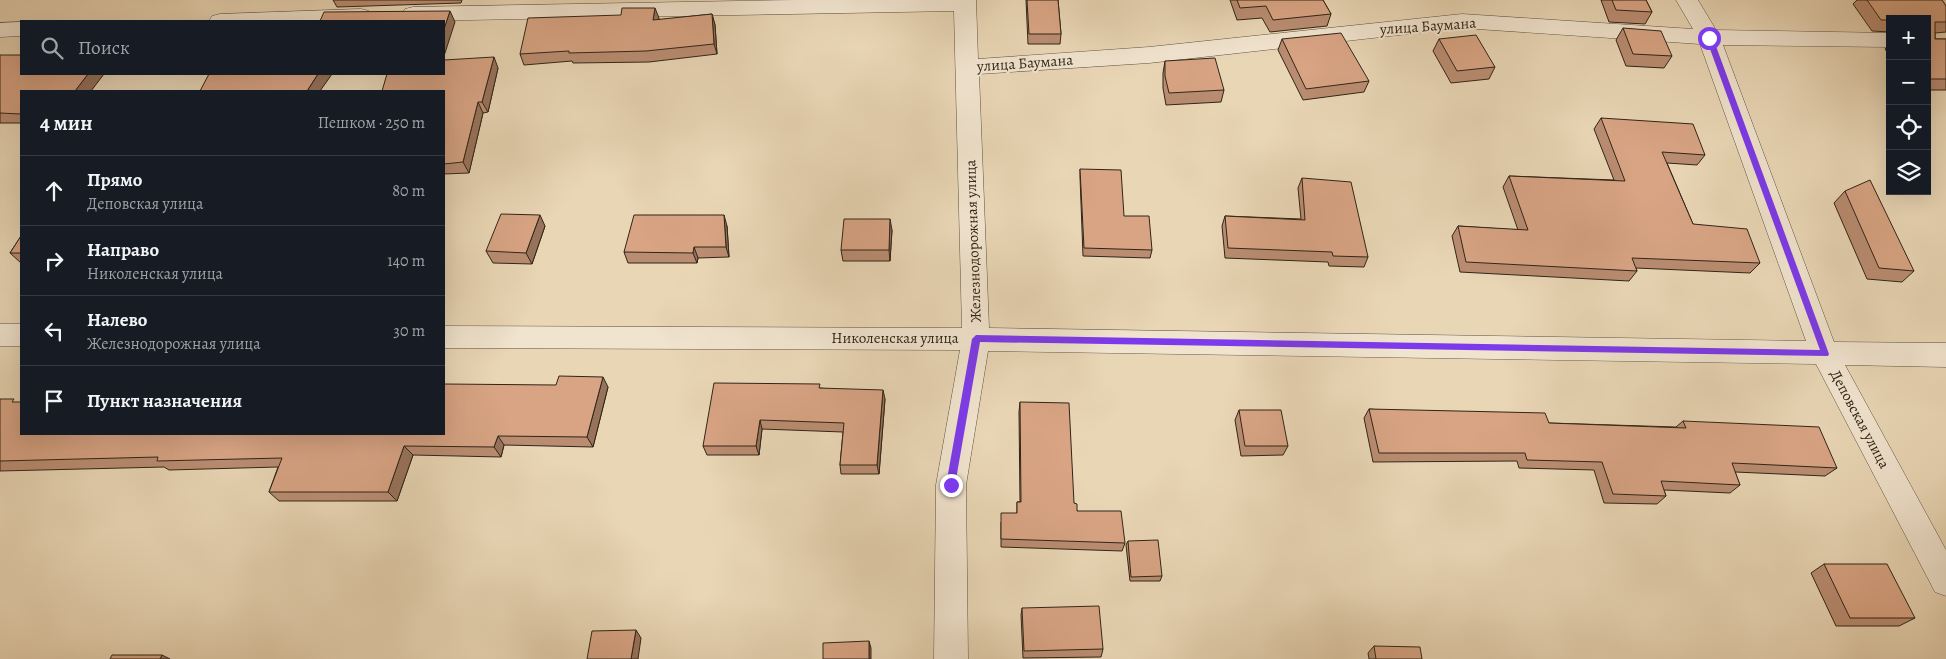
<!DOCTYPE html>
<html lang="ru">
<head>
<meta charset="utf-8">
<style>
  body { margin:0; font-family:Alegreya,serif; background:#20242c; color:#f1f3f6 }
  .controls { position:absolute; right:15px; top:15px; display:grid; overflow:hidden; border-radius:0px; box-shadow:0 5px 20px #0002 }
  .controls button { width:45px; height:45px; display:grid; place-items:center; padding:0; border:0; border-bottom:1px solid #363941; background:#171b24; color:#f1f3f6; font:25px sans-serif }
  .stop { position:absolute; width:15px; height:15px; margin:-11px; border:4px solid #7c3aed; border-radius:50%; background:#fff }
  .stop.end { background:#7c3aed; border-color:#fff; box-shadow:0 1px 5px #0008 }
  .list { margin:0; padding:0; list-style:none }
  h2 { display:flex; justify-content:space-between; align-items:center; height:65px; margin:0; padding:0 20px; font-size:21px }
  h2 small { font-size:16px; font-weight:400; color:#9ea1a6 }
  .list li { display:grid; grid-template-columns:32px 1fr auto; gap:15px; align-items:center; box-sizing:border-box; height:70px; padding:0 20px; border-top:1px solid #363941 }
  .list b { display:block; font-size:19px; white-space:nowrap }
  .list p { margin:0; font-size:16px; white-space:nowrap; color:#9ea1a6 }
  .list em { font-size:16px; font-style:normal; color:#9ea1a6 }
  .icon { flex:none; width:28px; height:28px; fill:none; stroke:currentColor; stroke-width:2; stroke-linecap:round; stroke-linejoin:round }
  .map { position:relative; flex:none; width:1946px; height:659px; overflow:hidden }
  .search { position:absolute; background:#171b24; box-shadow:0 5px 20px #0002; left:20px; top:20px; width:425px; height:55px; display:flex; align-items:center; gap:12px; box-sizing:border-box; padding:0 18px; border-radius:0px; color:#9ea1a6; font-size:19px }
  .panel { position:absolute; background:#171b24; box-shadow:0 5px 20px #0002; left:20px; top:90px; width:425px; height:345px; border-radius:0px }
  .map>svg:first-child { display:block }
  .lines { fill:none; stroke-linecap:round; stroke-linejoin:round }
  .minor-casing { stroke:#5e513e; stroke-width:1 }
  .minor { fill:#f1e4cf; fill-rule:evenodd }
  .wall { fill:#ba8d72; stroke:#302517 }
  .shaded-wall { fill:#97735c; stroke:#302517 }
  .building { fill:#d8a484; stroke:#302517 }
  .route { fill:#7c3aed }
  .labels { text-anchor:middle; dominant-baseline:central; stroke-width:4; stroke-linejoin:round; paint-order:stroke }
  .street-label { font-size:15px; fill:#302517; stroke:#f1e4cf }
</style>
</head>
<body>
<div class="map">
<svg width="1946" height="659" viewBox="0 0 1946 659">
  <rect width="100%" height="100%" fill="#e9d6b5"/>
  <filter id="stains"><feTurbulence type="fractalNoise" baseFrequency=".004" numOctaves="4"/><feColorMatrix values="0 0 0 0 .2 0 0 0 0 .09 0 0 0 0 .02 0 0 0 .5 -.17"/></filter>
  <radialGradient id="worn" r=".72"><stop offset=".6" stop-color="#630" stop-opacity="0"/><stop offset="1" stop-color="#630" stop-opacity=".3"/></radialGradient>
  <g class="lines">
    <!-- minor casing -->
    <g class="minor-casing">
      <path id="minor" d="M 795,0 L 976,0 L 978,59 L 1149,47 L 1462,14 L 1693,29 L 1676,0 L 1698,0 L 1716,30 L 1890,33 L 1890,47 L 1723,45 L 1834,342 L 1946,343 L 1946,367 L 1845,365 L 1946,550 L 1946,596 L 1935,592 L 1816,364 L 988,351 L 966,485 L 968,659 L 934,659 L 936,485 L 960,350 L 444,348 L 444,326 L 962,328 L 954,11 L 413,21 L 405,19 L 402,14 L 405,9 L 413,7 ZM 1462,28 L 1700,44 L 1806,341 L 989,328 L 979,74 L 1149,63 Z
        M 361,9 L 369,11 L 372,16 L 369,21 L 209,21 L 212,16 L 220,14 Z
        M 21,22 L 21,36 L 0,37 L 0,23 Z
        M 0,324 L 21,324 L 21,346 L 0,346 Z"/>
    </g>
    <!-- minor -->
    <use href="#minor" class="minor"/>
  </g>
  <!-- wall -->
  <path class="wall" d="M 333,0 L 462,0 L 461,3 L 337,7 Z
    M 1026,0 L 1058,0 L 1061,34 L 1060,44 L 1028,44 Z
    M 1230,0 L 1323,0 L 1331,14 L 1327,26 L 1270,32 L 1262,18 L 1237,20 Z
    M 1601,0 L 1646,0 L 1652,12 L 1645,24 L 1609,22 Z
    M 1857,0 L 1942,0 L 1946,6 L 1946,32 L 1935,33 L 1935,39 L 1946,39 L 1946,90 L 1927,90 L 1927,19 L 1890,19 L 1890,32 L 1872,31 L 1853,4 Z
    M 712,14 L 715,25 L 717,54 L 649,62 L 573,63 L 572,61 L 524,65 L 520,54 L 659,18 L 658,20 Z
    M 1623,28 L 1672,56 L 1664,68 L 1626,66 L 1616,40 Z
    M 1282,39 L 1369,81 L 1364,92 L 1303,100 L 1278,50 Z
    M 1439,39 L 1495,67 L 1489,79 L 1451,83 L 1433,51 Z
    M 1890,43 L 1890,56 L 1885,49 Z
    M 0,55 L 21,91 L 21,123 L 0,123 Z
    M 1165,61 L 1224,90 L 1221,102 L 1166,105 L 1163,88 L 1163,73 Z
    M 498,68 L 488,112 L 483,113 L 469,173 L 444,174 L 444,91 Z
    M 1601,118 L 1705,155 L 1697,165 L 1667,163 L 1693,224 L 1760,263 L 1750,273 L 1636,268 L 1637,271 L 1629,281 L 1460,272 L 1452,236 L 1458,226 L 1518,230 L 1503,187 L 1509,176 L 1614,180 L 1594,129 Z
    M 1080,169 L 1124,216 L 1152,250 L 1150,258 L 1083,256 L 1080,177 Z
    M 1302,178 L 1368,257 L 1364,267 L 1329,266 L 1328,262 L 1225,258 L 1222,226 L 1225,216 L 1301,219 L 1298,188 Z
    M 1845,191 L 1914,271 L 1902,282 L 1867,279 L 1834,203 Z
    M 545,226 L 532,264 L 493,263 L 486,251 Z
    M 727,226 L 729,257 L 698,258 L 697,263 L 628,263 L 624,252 Z
    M 892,230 L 890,261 L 843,261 L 841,250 Z
    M 21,236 L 21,263 L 10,253 Z
    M 608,387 L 593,447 L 504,445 L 501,457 L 413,455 L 397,501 L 279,501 L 269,492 L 278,467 L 169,470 L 164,467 L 0,471 L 0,399 L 21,434 L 444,434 Z
    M 821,388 L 885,399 L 879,474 L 841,474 L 840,465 L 843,432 L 762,429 L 759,455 L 707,455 L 703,446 Z
    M 1020,402 L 1074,503 L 1077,511 L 1125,543 L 1122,551 L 1001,547 L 1001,522 L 1017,513 L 1017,502 L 1020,502 L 1019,412 Z
    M 1369,409 L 1549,423 L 1676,427 L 1683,421 L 1837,468 L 1825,476 L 1735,472 L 1740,485 L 1730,493 L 1664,490 L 1666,496 L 1657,504 L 1604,503 L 1594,470 L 1519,468 L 1517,461 L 1373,462 L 1364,418 Z
    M 1239,410 L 1288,446 L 1283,455 L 1241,456 L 1235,420 Z
    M 1128,541 L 1162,576 L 1160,581 L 1130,581 L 1126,545 Z
    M 1824,564 L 1915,618 L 1899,626 L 1836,626 L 1811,573 Z
    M 1022,608 L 1103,649 L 1101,657 L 1023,658 L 1021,615 Z
    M 1374,646 L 1422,659 L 1369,659 L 1368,653 Z"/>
  <!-- shaded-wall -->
  <path class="shaded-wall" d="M 655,8 L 659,18 L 656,31 L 653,20 Z
    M 450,11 L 455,22 L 444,56 L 444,29 Z
    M 712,14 L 715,25 L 717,54 L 714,44 Z
    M 494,57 L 498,68 L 488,112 L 482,102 Z
    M 88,74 L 104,74 L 91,91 L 75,91 Z
    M 318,74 L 332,74 L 320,91 L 307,91 Z
    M 478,102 L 483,113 L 469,173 L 463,162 Z
    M 540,215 L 545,226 L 532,264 L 526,253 Z
    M 724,215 L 727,226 L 729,257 L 726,247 Z
    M 890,219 L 892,230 L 890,261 L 889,250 Z
    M 694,247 L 698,258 L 697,263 L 693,253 Z
    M 603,377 L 608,387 L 593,447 L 587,437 Z
    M 883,390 L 885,399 L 879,474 L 877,465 Z
    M 760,420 L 762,429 L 759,455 L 756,446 Z
    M 498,436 L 504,445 L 501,457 L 494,447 Z
    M 404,446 L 413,455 L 397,501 L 388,492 Z
    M 636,630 L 641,638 L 638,659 L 631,659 Z
    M 869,641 L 871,648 L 871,659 L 869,659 Z
    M 162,655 L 170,659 L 160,659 Z"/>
  <!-- building -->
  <path class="building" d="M 1027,0 L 1058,0 L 1061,34 L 1029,34 Z
    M 1237,0 L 1323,0 L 1331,14 L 1273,20 L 1266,6 L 1240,8 Z
    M 1612,0 L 1646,0 L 1652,12 L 1616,10 Z
    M 1867,0 L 1942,0 L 1946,6 L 1946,22 L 1935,22 L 1935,39 L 1946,39 L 1946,79 L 1927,79 L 1927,19 L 1890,19 L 1890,20 L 1881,20 Z
    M 622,8 L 655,8 L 653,20 L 712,14 L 714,44 L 646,51 L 569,53 L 569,51 L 520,54 L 528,18 L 621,15 Z
    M 450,11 L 444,29 L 444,21 L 320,21 L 324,12 Z
    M 1623,28 L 1661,31 L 1672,56 L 1633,54 Z
    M 1341,33 L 1369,81 L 1306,89 L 1282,39 Z
    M 1476,35 L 1495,67 L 1457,71 L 1439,39 Z
    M 0,55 L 21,55 L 21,74 L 88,74 L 75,91 L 21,91 L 21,114 L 0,113 Z
    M 494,57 L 482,102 L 478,102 L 463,162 L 444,164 L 444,91 L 382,91 L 387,74 L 444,74 L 444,60 Z
    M 1215,58 L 1224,90 L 1169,93 L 1165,76 L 1165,61 Z
    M 209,74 L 318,74 L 307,91 L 200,91 Z
    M 1601,118 L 1693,124 L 1705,155 L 1662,152 L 1693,224 L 1747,229 L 1760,263 L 1632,258 L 1637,271 L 1466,262 L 1458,226 L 1528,230 L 1509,176 L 1625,181 Z
    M 1080,169 L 1121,170 L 1124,216 L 1149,216 L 1152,250 L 1084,248 Z
    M 1302,178 L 1351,182 L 1368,257 L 1333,256 L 1332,252 L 1228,248 L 1225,216 L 1305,220 Z
    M 1870,180 L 1914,271 L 1879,268 L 1845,191 Z
    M 501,214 L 540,215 L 526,253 L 486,251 Z
    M 634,215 L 724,215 L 726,247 L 694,247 L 693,253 L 624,252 Z
    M 844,219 L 890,219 L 889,250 L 841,250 Z
    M 21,236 L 21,253 L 10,253 Z
    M 559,376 L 603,377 L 587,437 L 498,436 L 494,447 L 404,446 L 388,492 L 269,492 L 282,458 L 157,461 L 158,457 L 0,461 L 0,399 L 14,399 L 12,402 L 21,402 L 21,434 L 444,434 L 444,384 L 556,385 Z
    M 714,383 L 820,384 L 819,388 L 883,390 L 877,465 L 840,465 L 844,423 L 760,420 L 756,446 L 703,446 Z
    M 1020,402 L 1069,403 L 1074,503 L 1077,504 L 1077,511 L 1121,511 L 1125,543 L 1001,539 L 1001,513 L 1017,513 L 1017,502 L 1021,502 Z
    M 1369,409 L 1545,413 L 1549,423 L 1686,428 L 1683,421 L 1819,427 L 1837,468 L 1732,463 L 1740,485 L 1661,481 L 1666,496 L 1613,494 L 1602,462 L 1527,460 L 1525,453 L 1379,453 Z
    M 1239,410 L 1281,410 L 1288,446 L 1245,446 Z
    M 1158,540 L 1162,576 L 1131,577 L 1128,541 Z
    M 1824,564 L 1887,564 L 1915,618 L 1850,618 Z
    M 1099,606 L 1103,649 L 1024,651 L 1022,608 Z
    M 636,630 L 631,659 L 587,659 L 592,631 Z
    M 869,641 L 869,659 L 823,659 L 823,643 Z
    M 1374,646 L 1420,647 L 1422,659 L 1376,659 Z
    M 112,655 L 162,655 L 160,659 L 110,659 Z"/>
  <!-- route -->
  <path class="route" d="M 1709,35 L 1713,38 L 1829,354 L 1828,356 L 980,342 L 955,485 L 954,487 L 947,487 L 946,485 L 972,339 L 976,335 L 1820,350 L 1706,38 Z"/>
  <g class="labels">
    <!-- street labels -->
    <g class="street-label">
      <text transform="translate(1428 26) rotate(-4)">улица Баумана</text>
      <text transform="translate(1025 63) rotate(-4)">улица Баумана</text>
      <text transform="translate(973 241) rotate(-92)">Железнодорожная улица</text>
      <text x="895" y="338">Николенская улица</text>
      <text transform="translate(1860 419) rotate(62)">Деповская улица</text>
    </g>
  </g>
  <rect width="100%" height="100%" filter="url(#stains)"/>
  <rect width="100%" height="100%" fill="url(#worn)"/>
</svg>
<div class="controls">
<button>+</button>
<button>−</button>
<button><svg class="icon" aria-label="locate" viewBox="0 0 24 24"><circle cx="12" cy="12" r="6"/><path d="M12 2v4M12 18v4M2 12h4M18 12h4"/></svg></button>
<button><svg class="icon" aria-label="layers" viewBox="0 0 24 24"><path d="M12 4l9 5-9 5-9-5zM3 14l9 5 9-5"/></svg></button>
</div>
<div class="stop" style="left:1709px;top:38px"></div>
<div class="stop end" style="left:951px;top:485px"></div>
<div class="search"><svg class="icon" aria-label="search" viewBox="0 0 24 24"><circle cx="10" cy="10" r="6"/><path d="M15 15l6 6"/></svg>Поиск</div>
<section class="panel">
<h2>4 мин<small>Пешком · 250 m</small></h2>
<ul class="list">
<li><svg class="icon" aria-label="ahead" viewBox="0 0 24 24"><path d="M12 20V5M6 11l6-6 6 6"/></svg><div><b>Прямо</b><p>Деповская улица</p></div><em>80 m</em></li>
<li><svg class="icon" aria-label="right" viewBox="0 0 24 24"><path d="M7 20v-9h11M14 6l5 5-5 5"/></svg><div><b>Направо</b><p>Николенская улица</p></div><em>140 m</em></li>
<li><svg class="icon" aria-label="left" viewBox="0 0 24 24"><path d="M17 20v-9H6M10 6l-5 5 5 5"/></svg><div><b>Налево</b><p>Железнодорожная улица</p></div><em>30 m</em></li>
<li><svg class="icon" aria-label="arrive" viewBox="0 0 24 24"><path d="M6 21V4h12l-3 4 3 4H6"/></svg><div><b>Пункт назначения</b></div></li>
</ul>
</section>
</div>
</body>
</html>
